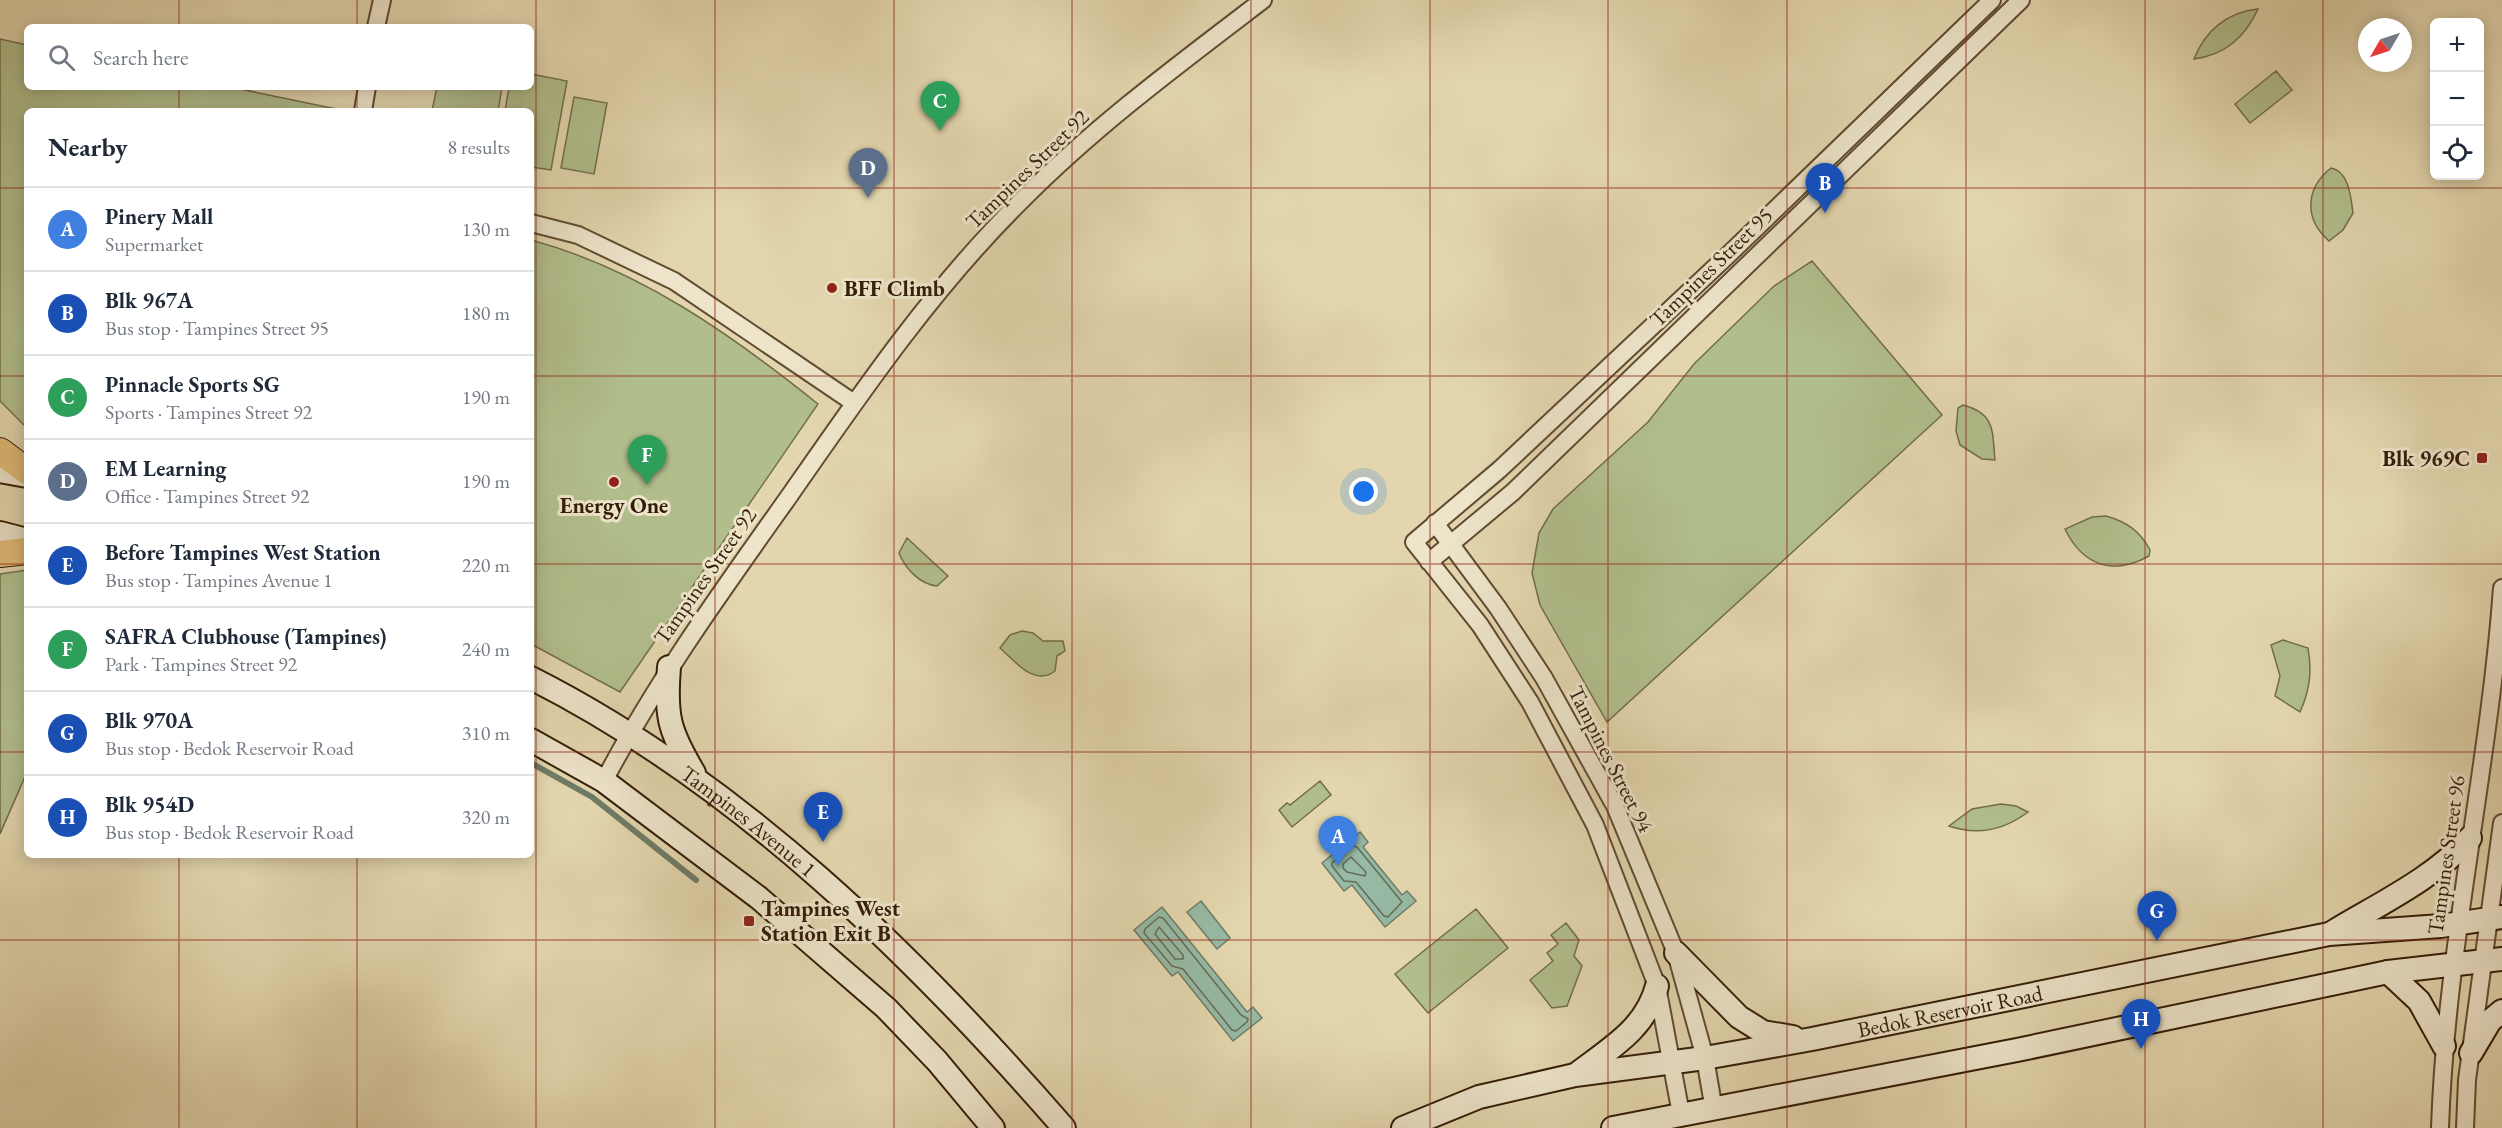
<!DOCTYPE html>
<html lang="en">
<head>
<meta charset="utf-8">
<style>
  body { margin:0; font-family:"EB Garamond",serif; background:#f2f2f3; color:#1f2937 }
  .controls { position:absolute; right:18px; top:18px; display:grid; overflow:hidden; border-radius:9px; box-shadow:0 3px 15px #0003 }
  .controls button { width:54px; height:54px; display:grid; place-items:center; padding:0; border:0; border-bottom:2px solid #e0e1e3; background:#fff; color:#1f2937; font:30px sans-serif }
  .compass { position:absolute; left:2358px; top:18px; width:54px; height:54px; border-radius:50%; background:#fff; box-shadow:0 3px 15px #0003; rotate:231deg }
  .you { position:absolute; left:1364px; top:492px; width:21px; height:21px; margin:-15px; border:4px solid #fff; border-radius:50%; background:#1a73e8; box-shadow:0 0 0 9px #1a73e833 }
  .badge { display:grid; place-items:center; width:39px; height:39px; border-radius:50%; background:#ea580c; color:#fff; font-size:20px; font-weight:700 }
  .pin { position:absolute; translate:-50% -50px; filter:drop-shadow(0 2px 3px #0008) }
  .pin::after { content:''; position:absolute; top:32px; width:21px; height:18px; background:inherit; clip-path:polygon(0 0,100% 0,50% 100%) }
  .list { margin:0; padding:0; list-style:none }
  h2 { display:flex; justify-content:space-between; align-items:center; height:78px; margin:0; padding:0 24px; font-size:26px }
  h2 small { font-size:20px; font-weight:400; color:#747a83 }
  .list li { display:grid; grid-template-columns:39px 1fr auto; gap:18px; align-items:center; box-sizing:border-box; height:84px; padding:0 24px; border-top:2px solid #e0e1e3 }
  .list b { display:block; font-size:22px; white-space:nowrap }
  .list p { margin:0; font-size:20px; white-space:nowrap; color:#747a83 }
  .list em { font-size:20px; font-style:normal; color:#747a83 }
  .icon { flex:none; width:33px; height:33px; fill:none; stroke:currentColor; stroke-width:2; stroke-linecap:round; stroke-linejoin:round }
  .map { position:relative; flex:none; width:2502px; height:1128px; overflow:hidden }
  .search { position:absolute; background:#fff; box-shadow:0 3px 15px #0003; left:24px; top:24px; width:510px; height:66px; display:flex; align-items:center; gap:15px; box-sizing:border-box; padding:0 21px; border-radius:9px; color:#747a83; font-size:22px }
  .panel { position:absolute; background:#fff; box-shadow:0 3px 15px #0003; left:24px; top:108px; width:510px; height:750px; border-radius:9px }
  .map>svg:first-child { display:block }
  .green { fill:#b1be8c; stroke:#726e4a; stroke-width:1.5 }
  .water { fill:#96baa5; stroke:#6f7b66; stroke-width:1.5 }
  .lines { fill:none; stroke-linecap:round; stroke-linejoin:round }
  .shore { stroke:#656c56; stroke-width:1.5 }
  .stream { stroke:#6f7b66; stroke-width:6 }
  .minor-casing { stroke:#604b32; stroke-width:20 }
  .secondary-casing { stroke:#341d08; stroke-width:26 }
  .primary-casing { stroke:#341d08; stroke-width:28 }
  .minor { stroke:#ede4ca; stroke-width:16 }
  .secondary { stroke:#ede4ca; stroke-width:22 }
  .primary { stroke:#e2bb77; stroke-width:26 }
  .grid { fill:none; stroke:#8f2418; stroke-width:1.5; stroke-opacity:0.55 }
  .poi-dot { fill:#8f2418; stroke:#ede4ca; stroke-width:2 }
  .labels { text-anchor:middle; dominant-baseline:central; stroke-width:6; stroke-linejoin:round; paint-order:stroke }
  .street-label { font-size:22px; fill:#341d08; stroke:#ede4ca }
  .poi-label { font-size:22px; font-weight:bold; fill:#341d08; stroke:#ede4ca; text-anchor:start }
</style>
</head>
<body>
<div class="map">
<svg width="2502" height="1128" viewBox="0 0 2502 1128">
  <rect width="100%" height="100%" fill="#e3d6ae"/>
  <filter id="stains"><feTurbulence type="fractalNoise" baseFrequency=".00333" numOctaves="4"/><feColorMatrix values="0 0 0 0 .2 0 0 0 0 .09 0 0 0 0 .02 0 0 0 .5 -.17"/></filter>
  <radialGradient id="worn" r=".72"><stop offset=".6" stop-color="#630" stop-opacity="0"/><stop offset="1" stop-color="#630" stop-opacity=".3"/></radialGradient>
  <!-- green -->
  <path class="green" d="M 2258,9 C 2245,38 2225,55 2194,59 C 2205,31 2227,12 2258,9 Z
    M 0,39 L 27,45 L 27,87 L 230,87 L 346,111 L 27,111 L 27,428 L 0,401 Z
    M 2276,71 L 2292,90 L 2250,123 L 2235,104 Z
    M 531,74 L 567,81 L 551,170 L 531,167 L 531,111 L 505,111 L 509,87 L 531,87 Z
    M 437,87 L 502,87 L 498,111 L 432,111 Z
    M 574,97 L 607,103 L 594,174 L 561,168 Z
    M 2331,168 C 2349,171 2351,198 2353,213 L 2343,230 L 2329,241 C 2303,218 2306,188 2331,168 Z
    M 531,240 C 639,269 732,335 818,404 L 620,692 L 531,644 Z
    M 1812,261 L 1942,415 L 1607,722 L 1540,605 L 1532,573 L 1539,533 L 1553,509 L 1648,422 L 1694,364 L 1774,286 Z
    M 1963,405 C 1996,414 1992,431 1995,460 L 1982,459 L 1960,445 L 1956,431 L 1958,408 Z
    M 2106,516 C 2127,522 2140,531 2150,550 L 2149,556 C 2113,576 2083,566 2065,529 L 2092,517 Z
    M 907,538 L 948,576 L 937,586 C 919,584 905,568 899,553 Z
    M 27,570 L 27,772 L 0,834 L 0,574 Z
    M 1022,631 L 1033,633 L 1043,641 L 1063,641 L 1065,651 L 1057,656 L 1055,671 C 1034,687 1015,661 1000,648 L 1010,635 Z
    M 2283,640 L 2308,648 C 2312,671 2310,690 2300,712 L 2275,696 L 2280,676 L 2271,645 Z
    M 1320,781 L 1331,795 L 1292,827 L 1279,810 L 1287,803 L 1290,805 Z
    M 2001,804 L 2016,806 L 2028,812 C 2004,830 1978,836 1949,826 L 1972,809 Z
    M 1476,909 L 1508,948 L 1428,1013 L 1395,974 Z
    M 1566,923 L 1579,940 L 1574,956 L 1582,966 L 1567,1006 L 1552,1008 L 1530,980 L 1553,961 L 1547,953 L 1558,944 L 1551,935 Z"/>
  <!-- water -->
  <path class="water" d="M 1360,832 L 1368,842 L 1363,847 L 1402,895 L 1407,891 L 1416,901 L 1385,927 L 1352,885 L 1344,891 L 1322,863 Z
    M 1201,901 L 1230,938 L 1217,949 L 1187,912 Z
    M 1162,907 L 1247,1012 L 1253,1007 L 1262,1018 L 1233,1041 L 1178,972 L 1172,976 L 1134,930 Z"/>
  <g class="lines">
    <!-- shore -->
    <path class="shore" d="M 1353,846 L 1357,847 L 1402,902 L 1388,917 L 1384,916 L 1356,882 L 1344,881 L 1332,866 L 1332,863 Z
      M 1351,857 L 1366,872 L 1365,876 L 1347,872 L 1343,868 L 1343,864 Z
      M 1159,917 L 1163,918 L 1241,1015 L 1248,1019 L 1247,1022 L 1236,1031 L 1232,1030 L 1183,969 L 1172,966 L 1144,933 L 1145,929 Z
      M 1159,927 L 1183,955 L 1183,959 L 1175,959 L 1155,934 Z"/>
    <!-- stream -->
    <path class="stream" d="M 531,763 L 592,797 L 696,880"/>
    <!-- minor casing -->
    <g class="minor-casing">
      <path id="minor" d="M 376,27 L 382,0
        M 363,111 L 367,87
        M 531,223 L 578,235 L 674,281 L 854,403
        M 1435,523 L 1498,608 L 1544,678 L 1615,806 L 1676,953 L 1705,1058 L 1714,1110
        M 1429,562 L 1513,492 L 2021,0
        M 604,781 C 657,680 724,588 790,495 C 861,393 932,289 1020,202 C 1094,127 1179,64 1263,0
        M 1681,1114 L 1657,986 L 1595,825 L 1530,702 L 1480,625 L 1414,542 L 1499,470 L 1726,257 L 1992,0
        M 2440,1128 C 2446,946 2489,769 2502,588
        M 2465,1128 L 2467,1080 L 2502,823"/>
    </g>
    <!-- secondary casing -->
    <g class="secondary-casing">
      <g id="secondary">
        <path d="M 0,471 L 27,476"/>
        <path d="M 0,533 L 27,540"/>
        <path d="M 669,667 C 665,716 669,731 694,773"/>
        <path id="s1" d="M 531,678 C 737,782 914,955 1064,1128"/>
        <path d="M 531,740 L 604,781 L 759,898 L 886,1008 L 937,1061 L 993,1128"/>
        <path d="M 2333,932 C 2379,904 2433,879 2470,838"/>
        <path d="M 1676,953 L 1739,1017 L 1763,1032 L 1793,1037"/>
        <path d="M 2388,972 L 2419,1001 L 2444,1046"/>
        <path d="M 2471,1053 L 2490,1021 L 2502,1011"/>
        <path d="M 1578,1073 C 1611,1048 1646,1028 1657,986"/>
        <path id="s2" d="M 1403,1128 L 1479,1097 L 1575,1075 L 1705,1058 L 1812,1039 L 2329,934 L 2441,926 L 2502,917"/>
        <path d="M 1613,1128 L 2017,1050 L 2388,972 L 2502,959"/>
      </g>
    </g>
    <!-- primary casing -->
    <g class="primary-casing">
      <path id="primary" d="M 0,451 L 27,471
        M 0,554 L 27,551"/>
    </g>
    <!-- minor -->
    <use href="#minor" class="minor"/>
    <!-- secondary -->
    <use href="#secondary" class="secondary"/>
    <!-- primary -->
    <use href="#primary" class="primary"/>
  </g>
  <!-- grid -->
  <path class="grid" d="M 179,0 L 179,27M 357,0 L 357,27M 536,0 L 536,1128M 715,0 L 715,1128M 894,0 L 894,1128M 1072,0 L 1072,1128M 1251,0 L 1251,1128M 1430,0 L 1430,1128M 1608,0 L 1608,1128M 1787,0 L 1787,1128M 1966,0 L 1966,1128M 2145,0 L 2145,1128M 2323,0 L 2323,1128M 179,87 L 179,111M 357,87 L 357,111M 0,188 L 27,188M 531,188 L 2502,188M 0,376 L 27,376M 531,376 L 2502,376M 0,564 L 27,564M 531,564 L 2502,564M 0,752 L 27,752M 531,752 L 2502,752M 179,855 L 179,1128M 357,855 L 357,1128M 0,940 L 2502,940"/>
  <!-- markers -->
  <g class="poi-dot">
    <circle cx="832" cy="288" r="6"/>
    <rect x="2476" y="452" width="12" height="12" rx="3"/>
    <circle cx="614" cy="482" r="6"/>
    <rect x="743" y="915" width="12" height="12" rx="3"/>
  </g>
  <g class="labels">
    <!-- street labels -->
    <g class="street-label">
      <text transform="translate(1027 169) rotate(-44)">Tampines Street 92</text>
      <text transform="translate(1711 267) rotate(-44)">Tampines Street 95</text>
      <text transform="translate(705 576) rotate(-55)">Tampines Street 92</text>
      <text transform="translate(1611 759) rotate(63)">Tampines Street 94</text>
      <text stroke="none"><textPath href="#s1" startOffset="261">Tampines Avenue 1</textPath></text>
      <text transform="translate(2446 855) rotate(-82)">Tampines Street 96</text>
      <text stroke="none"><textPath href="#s2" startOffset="561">Bedok Reservoir Road</textPath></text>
    </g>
    <!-- poi labels -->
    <g class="poi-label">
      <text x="844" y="288">BFF Climb</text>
      <text x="2470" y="458" text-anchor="end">Blk 969C</text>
      <text x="614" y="505" text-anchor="middle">Energy One</text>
      <text x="761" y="908">Tampines West<tspan x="761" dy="25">Station Exit B</tspan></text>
    </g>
  </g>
  <rect width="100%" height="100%" filter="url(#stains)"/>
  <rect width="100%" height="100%" fill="url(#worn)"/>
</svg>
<div class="controls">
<button>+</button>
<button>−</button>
<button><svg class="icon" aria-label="locate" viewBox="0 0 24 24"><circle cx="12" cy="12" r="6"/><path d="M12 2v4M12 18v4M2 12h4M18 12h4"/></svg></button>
</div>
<svg class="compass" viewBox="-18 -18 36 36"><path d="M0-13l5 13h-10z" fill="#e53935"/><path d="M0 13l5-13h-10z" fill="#747a83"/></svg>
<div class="you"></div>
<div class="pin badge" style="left:1338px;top:866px;background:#3f7fe0">A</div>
<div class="pin badge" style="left:1825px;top:213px;background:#1a4fb4">B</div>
<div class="pin badge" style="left:940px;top:131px;background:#2e9e5b">C</div>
<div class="pin badge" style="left:868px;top:198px;background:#5c6f8a">D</div>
<div class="pin badge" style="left:823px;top:842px;background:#1a4fb4">E</div>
<div class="pin badge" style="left:647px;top:485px;background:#2e9e5b">F</div>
<div class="pin badge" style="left:2157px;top:941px;background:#1a4fb4">G</div>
<div class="pin badge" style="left:2141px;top:1049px;background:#1a4fb4">H</div>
<div class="search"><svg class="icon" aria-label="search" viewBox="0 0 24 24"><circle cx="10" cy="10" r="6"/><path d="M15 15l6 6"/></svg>Search here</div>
<section class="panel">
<h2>Nearby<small>8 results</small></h2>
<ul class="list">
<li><span class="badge" style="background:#3f7fe0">A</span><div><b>Pinery Mall</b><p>Supermarket</p></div><em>130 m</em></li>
<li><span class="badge" style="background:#1a4fb4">B</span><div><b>Blk 967A</b><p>Bus stop · Tampines Street 95</p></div><em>180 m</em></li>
<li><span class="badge" style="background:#2e9e5b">C</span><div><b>Pinnacle Sports SG</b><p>Sports · Tampines Street 92</p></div><em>190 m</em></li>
<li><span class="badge" style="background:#5c6f8a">D</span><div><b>EM Learning</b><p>Office · Tampines Street 92</p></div><em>190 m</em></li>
<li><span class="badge" style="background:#1a4fb4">E</span><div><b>Before Tampines West Station</b><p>Bus stop · Tampines Avenue 1</p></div><em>220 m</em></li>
<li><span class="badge" style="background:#2e9e5b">F</span><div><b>SAFRA Clubhouse (Tampines)</b><p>Park · Tampines Street 92</p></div><em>240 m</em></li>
<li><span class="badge" style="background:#1a4fb4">G</span><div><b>Blk 970A</b><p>Bus stop · Bedok Reservoir Road</p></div><em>310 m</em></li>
<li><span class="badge" style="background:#1a4fb4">H</span><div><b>Blk 954D</b><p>Bus stop · Bedok Reservoir Road</p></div><em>320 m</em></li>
</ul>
</section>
</div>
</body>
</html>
